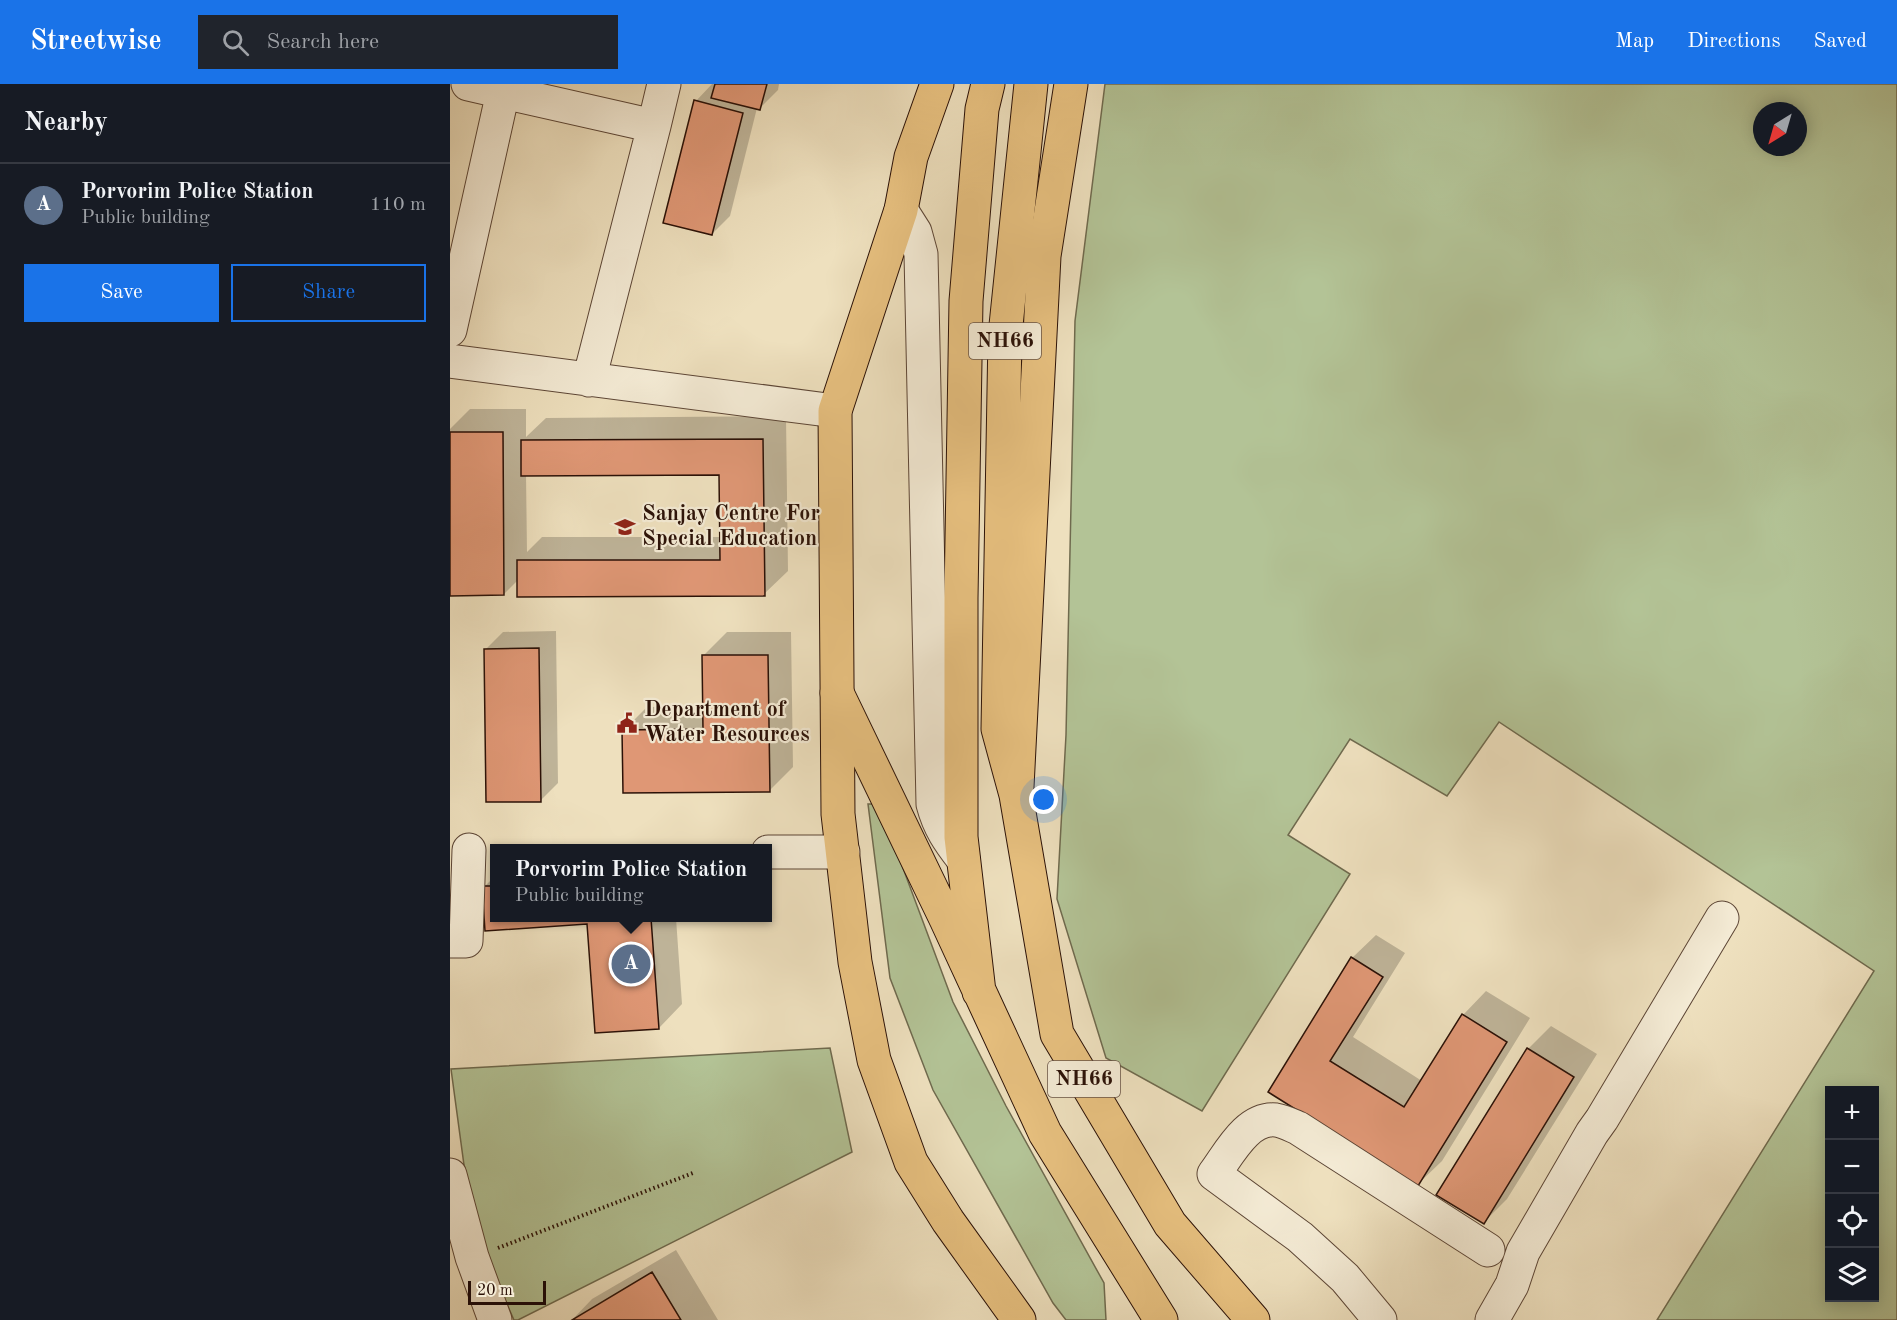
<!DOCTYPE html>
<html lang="en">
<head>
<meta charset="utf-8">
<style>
  body { margin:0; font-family:"Old Standard TT",serif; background:#20242c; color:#f1f3f6 }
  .controls { position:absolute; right:18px; bottom:18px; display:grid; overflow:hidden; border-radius:0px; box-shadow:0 3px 15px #0003 }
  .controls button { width:54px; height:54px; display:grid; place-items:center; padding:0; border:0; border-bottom:2px solid #363941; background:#171b24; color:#f1f3f6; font:30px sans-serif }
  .compass { position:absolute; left:1303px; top:18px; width:54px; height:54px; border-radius:50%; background:#171b24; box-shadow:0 3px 15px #0003; rotate:217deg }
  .scale { position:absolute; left:18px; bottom:15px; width:78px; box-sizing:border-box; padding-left:6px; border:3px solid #2b1107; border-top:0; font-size:16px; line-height:21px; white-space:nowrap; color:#2b1107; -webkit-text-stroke:4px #f4ebd5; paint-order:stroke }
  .you { position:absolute; left:594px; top:716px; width:21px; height:21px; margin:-15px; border:4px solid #fff; border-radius:50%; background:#1a73e8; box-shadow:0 0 0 9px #1a73e833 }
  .badge { display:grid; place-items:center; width:39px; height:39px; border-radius:50%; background:#1a73e8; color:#fff; font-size:20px; font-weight:700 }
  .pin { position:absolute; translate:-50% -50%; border:3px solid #fff; box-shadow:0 2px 6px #0006 }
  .popup { position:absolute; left:40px; top:760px; width:282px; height:78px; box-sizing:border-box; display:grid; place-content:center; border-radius:0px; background:#171b24; filter:drop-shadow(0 2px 4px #0005); font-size:20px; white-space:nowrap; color:#9ea1a6 }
  .popup b { font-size:22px; color:#f1f3f6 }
  .popup::after { content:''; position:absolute; left:50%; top:100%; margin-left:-12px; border:12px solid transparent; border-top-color:#171b24 }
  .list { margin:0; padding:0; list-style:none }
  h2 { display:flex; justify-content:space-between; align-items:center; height:78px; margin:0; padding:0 24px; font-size:26px }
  h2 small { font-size:20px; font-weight:400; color:#9ea1a6 }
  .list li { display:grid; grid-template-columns:39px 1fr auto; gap:18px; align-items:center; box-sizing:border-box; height:84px; padding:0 24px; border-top:2px solid #363941 }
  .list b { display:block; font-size:22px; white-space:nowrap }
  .list p { margin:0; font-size:20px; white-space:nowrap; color:#9ea1a6 }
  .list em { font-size:20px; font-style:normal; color:#9ea1a6 }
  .actions { display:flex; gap:12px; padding:18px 24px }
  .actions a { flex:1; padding:14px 0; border:2px solid #1a73e8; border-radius:0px; text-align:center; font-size:21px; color:#1a73e8 }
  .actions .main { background:#1a73e8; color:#fff }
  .icon { flex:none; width:33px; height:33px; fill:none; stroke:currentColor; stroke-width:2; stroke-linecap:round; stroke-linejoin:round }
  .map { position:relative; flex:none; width:1447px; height:1236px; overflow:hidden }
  header { display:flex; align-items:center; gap:36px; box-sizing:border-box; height:84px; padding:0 30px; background:#1a73e8; color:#fff }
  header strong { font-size:28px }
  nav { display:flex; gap:33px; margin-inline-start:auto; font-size:21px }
  .search { width:420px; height:54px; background:#20242c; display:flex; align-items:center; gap:15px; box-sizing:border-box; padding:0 21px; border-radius:0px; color:#9ea1a6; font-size:22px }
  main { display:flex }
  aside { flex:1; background:#171b24 }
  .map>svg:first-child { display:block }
  .green { fill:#b3c396; stroke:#6f6a4e; stroke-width:1.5; fill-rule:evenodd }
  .shadow { fill:#0003; fill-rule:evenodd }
  .building { fill:#df9775; stroke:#2b1107; stroke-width:1.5 }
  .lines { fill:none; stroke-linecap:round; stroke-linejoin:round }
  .minor-casing { stroke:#5c4535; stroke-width:35 }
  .major-casing { stroke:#2b1107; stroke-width:35 }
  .highway-casing { stroke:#2b1107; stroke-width:35 }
  .path { stroke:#2b1107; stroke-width:4; stroke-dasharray:1.5 3; stroke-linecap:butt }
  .minor { stroke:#f4ebd5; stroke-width:33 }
  .major { stroke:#e7c07f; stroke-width:33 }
  .highway { stroke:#e7c07f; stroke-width:33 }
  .labels { text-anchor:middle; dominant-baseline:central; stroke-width:4.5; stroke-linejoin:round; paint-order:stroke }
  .shield { fill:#f4ebd5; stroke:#675245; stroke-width:1.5 }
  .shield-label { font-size:21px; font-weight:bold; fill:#2b1107 }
  .poi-label { font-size:22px; font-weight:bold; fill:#2b1107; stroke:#f4ebd5; text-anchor:start }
</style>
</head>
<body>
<header>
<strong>Streetwise</strong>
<div class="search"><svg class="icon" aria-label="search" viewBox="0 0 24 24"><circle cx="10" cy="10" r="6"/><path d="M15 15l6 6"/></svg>Search here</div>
<nav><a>Map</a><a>Directions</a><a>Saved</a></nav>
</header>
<main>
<aside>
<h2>Nearby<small></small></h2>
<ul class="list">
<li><span class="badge" style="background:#5c6f8a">A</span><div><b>Porvorim Police Station</b><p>Public building</p></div><em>110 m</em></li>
</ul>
<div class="actions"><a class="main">Save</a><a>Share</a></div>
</aside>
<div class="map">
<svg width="1447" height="1236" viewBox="0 0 1447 1236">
  <rect width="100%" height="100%" fill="#eee0be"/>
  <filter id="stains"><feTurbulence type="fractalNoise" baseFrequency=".00333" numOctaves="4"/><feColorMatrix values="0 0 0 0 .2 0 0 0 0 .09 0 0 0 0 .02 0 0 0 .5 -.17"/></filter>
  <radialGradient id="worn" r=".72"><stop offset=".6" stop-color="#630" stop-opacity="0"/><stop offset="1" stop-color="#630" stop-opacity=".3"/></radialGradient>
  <!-- green -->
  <path class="green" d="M 655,0 L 1447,0 L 1447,1236 L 1207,1236 L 1424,887 L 1049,638 L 997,712 L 900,655 L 838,751 L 900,790 L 752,1027 L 656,974 L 607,815 L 616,651 L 625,237 ZM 1312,27 L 1348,27 L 1348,63 L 1312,63 ZM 1380,1006 L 1424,1006 L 1424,1214 L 1380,1214 Z
    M 418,720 L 429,720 L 503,918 L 556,1022 L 654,1199 L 656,1236 L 616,1236 L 603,1219 L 483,1006 L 440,894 Z
    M 380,964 L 402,1068 L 68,1236 L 64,1236 L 37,1176 L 14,1081 L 1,985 Z"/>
  <!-- shadow -->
  <path class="shadow" d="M 262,0 L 329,0 L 328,6 L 310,24 L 307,24 L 280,132 L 262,150 L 246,17 Z
    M 20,325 L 76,325 L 76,353 L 96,334 L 336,332 L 338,487 L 314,510 L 69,495 L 54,510 L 0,510 L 0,345 ZM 76,390 L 271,390 L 271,453 L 92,453 L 77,468 Z
    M 106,547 L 108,699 L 90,717 L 35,566 L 53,548 Z
    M 277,548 L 341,548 L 343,683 L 319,707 L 174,646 L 197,623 L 255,622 L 254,571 Z
    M 45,792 L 45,834 L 226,834 L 232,920 L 209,944 L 138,839 L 36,846 L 34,803 Z
    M 926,851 L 955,869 L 903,953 L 972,997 L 1013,931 L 1036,907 L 1080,934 L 992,1077 L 968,1100 L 820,1008 L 902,874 Z
    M 1101,942 L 1147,970 L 1057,1115 L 1034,1138 L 1078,965 Z
    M 226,1166 L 268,1236 L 122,1236 L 142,1215 Z"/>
  <!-- building -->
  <path class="building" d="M 265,0 L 317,0 L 310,26 L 261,14 Z
    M 244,16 L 293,29 L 262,151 L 213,139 Z
    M 0,348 L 53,348 L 54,511 L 0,512 Z
    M 313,355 L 315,512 L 67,513 L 67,476 L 270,476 L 269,391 L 71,392 L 71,356 Z
    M 89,564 L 91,718 L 36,718 L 34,565 Z
    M 252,571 L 318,571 L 320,708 L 173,709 L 172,646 L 253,645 Z
    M 32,802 L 45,802 L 45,834 L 201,834 L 209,945 L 145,949 L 137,840 L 35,847 Z
    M 901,873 L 933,893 L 880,977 L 954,1023 L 1012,930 L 1057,958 L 968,1102 L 818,1008 Z
    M 1077,964 L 1124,993 L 1034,1140 L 986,1111 Z
    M 202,1188 L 231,1236 L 122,1236 Z"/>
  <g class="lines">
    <!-- minor casing -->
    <g class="minor-casing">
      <path id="minor" d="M 18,0 L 204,42 L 139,296
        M 204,42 L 214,0
        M 451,126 L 465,148 L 471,170 L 483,720 C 489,743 499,757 513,775
        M 0,246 L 53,8
        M 0,277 L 385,327
        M 318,768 L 393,768
        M 0,857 L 16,857 L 19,766
        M 0,1091 L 22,1173 L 45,1236
        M 930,1236 L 895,1194 L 850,1153 L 764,1090 C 779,1070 797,1033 826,1036 C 833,1037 841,1041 848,1044 L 1038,1166
        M 1042,1236 L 1062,1201 L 1073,1168 L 1142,1049 L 1152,1035 L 1272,834"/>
    </g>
    <!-- major casing -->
    <g class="major-casing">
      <path id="major" d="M 487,0 L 461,73 L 451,126 L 385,327 L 388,730 L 405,878 L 424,976 L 461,1078 L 498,1137 L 569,1236
        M 567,703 L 594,172 L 621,0"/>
    </g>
    <!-- highway casing -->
    <g class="highway-casing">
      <path id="highway" d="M 581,0 L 555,251 L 548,645 L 566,711 L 607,950 L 720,1140 L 803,1236
        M 387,609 L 496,835 L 595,1049 L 711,1236
        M 529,908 L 511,753 L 511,514 L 516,217 L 532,25 L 538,0"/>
    </g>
    <!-- path -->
    <path class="path" d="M 48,1164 L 243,1089"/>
    <!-- minor -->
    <use href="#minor" class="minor"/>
    <!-- major -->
    <use href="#major" class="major"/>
    <!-- highway -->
    <use href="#highway" class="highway"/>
  </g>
  <!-- icons -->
  <defs>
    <g id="school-bare" transform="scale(1.62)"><path d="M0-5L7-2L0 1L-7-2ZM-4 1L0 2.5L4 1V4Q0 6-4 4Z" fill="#8f2418" stroke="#f4ebd5" stroke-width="2.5" paint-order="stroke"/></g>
    <g id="civic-bare" transform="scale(1.62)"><path d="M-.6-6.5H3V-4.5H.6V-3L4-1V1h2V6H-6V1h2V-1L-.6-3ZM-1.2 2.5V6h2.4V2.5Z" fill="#8f2418" stroke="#f4ebd5" stroke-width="2.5" paint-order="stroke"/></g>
  </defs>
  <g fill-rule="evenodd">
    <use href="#school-bare" x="175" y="443"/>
    <use href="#civic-bare" x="177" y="639"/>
  </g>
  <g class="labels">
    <!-- shield labels -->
    <g class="shield">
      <rect x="519" y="239" width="72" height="36" rx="4.5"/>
      <rect x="598" y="977" width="72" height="36" rx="4.5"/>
    </g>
    <g class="shield-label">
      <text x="555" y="257">NH66</text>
      <text x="634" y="995">NH66</text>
    </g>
    <!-- poi labels -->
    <g class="poi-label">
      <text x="192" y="430">Sanjay Centre For<tspan x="192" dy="25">Special Education</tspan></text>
      <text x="194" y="626">Department of<tspan x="194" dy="25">Water Resources</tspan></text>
    </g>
  </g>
  <rect width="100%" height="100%" filter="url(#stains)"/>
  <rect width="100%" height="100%" fill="url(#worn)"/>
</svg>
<div class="controls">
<button>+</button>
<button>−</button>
<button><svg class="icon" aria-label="locate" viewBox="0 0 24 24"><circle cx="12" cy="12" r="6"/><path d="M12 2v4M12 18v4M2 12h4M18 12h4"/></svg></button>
<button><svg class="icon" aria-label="layers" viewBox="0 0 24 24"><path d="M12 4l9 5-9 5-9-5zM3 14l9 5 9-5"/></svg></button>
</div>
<svg class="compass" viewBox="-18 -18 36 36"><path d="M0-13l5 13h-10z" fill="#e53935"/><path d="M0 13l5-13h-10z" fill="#9ea1a6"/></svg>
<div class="scale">20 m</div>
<div class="you"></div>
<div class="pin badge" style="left:181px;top:880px;background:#5c6f8a">A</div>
<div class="popup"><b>Porvorim Police Station</b>Public building</div>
</div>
</main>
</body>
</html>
